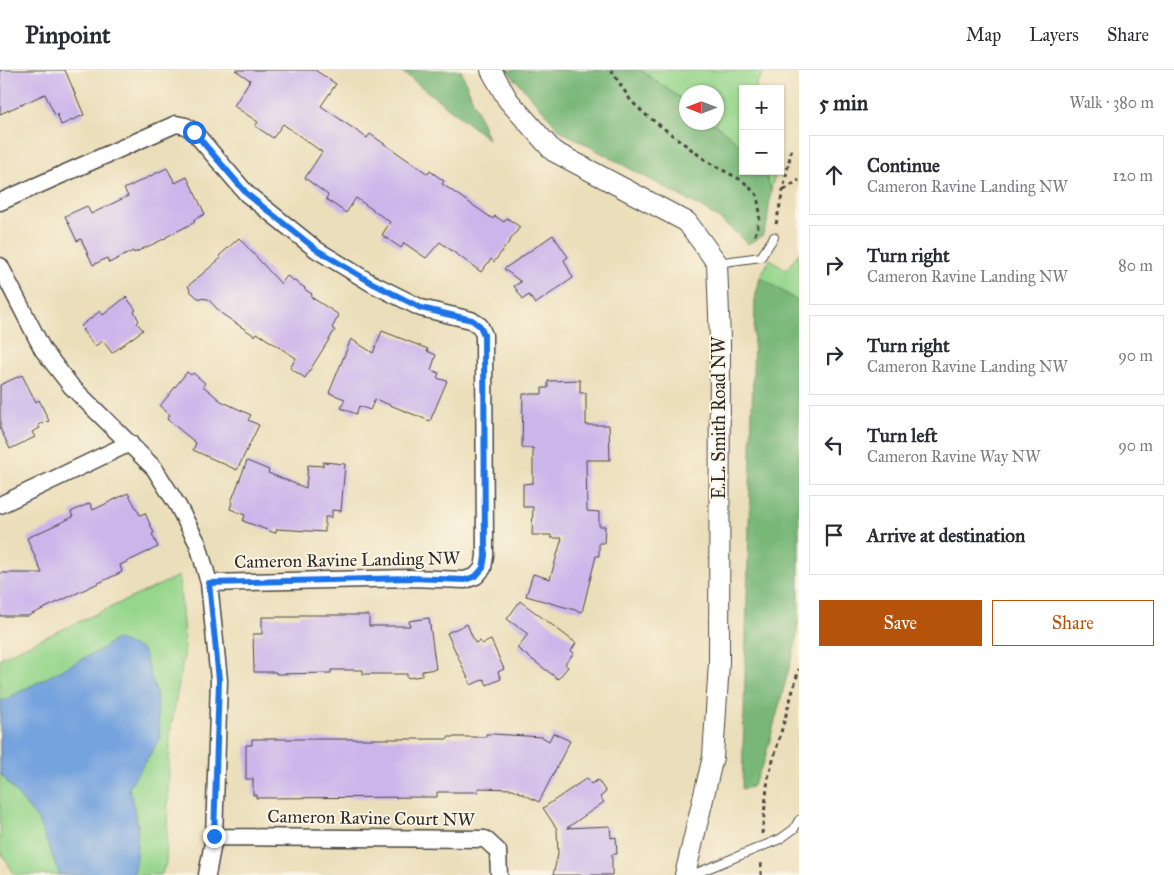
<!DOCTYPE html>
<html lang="en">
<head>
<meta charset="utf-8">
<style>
  body { margin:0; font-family:"IM FELL Great Primer",serif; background:#f7f7f7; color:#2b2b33 }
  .controls { position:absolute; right:15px; top:15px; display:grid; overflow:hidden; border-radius:0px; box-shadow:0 1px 4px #0004 }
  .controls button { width:45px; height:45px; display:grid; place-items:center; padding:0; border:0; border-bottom:1px solid #e1e1e2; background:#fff; color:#2b2b33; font:25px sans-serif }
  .compass { position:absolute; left:679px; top:15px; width:45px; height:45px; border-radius:50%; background:#fff; box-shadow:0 1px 4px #0004; rotate:270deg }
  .stop { position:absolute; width:15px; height:15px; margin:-11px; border:4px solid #1a73e8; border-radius:50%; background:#fff }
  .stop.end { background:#1a73e8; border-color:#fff; box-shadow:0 1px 5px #0008 }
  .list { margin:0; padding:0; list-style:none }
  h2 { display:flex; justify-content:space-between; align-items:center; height:65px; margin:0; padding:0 20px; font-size:21px }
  h2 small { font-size:16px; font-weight:400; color:#7c7c81 }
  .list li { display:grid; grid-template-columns:32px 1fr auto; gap:15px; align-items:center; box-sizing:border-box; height:80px; margin:0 10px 10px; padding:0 10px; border:1px solid #e1e1e2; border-radius:0px }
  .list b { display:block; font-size:19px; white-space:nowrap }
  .list p { margin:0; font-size:16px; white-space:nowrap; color:#7c7c81 }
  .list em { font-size:16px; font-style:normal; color:#7c7c81 }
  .actions { display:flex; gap:10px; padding:15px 20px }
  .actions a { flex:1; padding:11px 0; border:1px solid #b45309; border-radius:0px; text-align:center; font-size:18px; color:#b45309 }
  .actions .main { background:#b45309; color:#fff }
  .icon { flex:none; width:28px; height:28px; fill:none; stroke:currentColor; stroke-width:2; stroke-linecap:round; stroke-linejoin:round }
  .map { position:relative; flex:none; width:799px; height:805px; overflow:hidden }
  header { display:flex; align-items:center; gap:30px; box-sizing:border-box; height:70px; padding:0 25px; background:#fff; border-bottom:1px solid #e1e1e2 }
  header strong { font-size:24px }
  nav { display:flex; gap:28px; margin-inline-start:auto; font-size:18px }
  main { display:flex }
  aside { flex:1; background:#fff }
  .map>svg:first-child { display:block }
  .green { fill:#96d68c; stroke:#60805c }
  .forest { fill:#78b778; stroke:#527152 }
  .water { fill:#75a3de; stroke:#506784 }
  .building { fill:#ccb5eb }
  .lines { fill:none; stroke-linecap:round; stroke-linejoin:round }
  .service-casing { stroke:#484640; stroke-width:10 }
  .minor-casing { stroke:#484640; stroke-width:19 }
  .tertiary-casing { stroke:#484640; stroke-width:22 }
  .path { stroke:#484640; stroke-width:3; stroke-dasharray:4 4; stroke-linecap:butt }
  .service { stroke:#fff; stroke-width:8 }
  .minor { stroke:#fff; stroke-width:16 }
  .tertiary { stroke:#fff; stroke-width:20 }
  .route { stroke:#1a73e8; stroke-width:6 }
  .labels { text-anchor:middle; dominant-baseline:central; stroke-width:4; stroke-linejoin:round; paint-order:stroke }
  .street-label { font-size:18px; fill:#2b2b2b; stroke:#fcf5e5 }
</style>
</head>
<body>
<header>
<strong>Pinpoint</strong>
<nav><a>Map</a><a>Layers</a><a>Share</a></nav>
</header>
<main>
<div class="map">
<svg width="799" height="805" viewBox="0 0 799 805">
  <rect width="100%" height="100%" fill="#fcf5e5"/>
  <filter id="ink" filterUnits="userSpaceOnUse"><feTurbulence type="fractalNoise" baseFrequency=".02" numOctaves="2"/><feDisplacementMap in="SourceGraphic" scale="10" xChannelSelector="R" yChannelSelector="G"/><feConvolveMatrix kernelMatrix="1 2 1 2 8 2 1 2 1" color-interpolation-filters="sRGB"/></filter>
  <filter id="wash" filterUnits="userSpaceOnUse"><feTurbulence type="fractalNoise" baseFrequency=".0096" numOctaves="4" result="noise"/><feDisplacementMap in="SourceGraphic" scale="20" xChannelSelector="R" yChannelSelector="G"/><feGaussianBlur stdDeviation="1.12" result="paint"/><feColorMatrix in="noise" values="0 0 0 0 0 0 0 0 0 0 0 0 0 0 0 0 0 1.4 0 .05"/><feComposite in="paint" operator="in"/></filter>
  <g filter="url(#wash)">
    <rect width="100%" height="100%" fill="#ebdeba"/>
    <!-- green -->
    <path class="green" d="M 640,0 L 765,0 L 756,14 L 757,19 L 743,19 L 743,77 L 714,53 L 716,52 L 716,22 L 686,22 L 686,32 Z
      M 764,101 L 776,101 L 771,120 Z
      M 799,182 L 799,232 L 760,207 L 770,189 L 787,200 Z
      M 179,506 L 185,579 L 170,663 L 166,793 L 161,805 L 15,805 L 0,781 L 0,588 Z"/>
    <!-- forest -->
    <path class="forest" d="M 400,0 L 461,0 L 488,69 Z
      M 507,0 L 640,0 L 686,32 L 686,52 L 714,53 L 743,77 L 743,101 L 764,101 L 771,120 L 767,153 L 762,166 L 748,174 L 721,150 L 704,139 L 561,61 Z
      M 760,207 L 799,232 L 799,546 L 795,576 L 764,692 L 752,717 L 742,719 L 755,229 Z"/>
    <!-- water -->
    <path class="water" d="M 116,569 L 143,580 L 156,622 L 160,669 L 129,717 L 138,756 L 135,800 L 132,805 L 60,805 L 38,750 L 0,703 L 0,632 L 98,581 Z"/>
    <g id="blocks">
      <!-- building -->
      <path class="building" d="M 0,0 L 65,0 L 84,45 L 61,55 L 57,44 L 55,45 L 45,24 L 0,44 Z
        M 235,0 L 315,0 L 336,14 L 321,36 L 367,68 L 370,64 L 428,104 L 430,101 L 444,111 L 442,114 L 493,149 L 495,146 L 504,152 L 507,148 L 520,157 L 494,192 L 491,189 L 481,202 L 440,172 L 426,188 L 404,173 L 401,178 L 382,165 L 390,152 L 356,128 L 346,143 L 326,129 L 328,125 L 305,108 L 322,82 L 283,54 L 273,68 L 255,56 L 258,52 L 234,36 L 250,10 Z
        M 167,98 L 175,113 L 187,107 L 205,144 L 193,150 L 195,152 L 166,167 L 166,168 L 134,183 L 133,181 L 109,193 L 107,188 L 93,195 L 81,169 L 77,171 L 65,146 L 87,136 L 91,144 L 128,126 L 124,119 Z
        M 553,165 L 568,187 L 564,190 L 573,208 L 535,234 L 529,225 L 523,229 L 514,216 L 521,212 L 504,199 Z
        M 239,168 L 281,214 L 287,206 L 305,218 L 304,219 L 312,224 L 311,227 L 339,245 L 332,258 L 335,260 L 305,308 L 290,298 L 296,288 L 257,263 L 255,266 L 222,244 L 208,229 L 198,228 L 191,222 L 188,216 L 221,188 L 219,186 Z
        M 126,227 L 136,240 L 134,241 L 139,251 L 137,253 L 143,260 L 112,283 L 103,271 L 95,276 L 82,260 L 84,259 L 81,256 L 100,241 L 103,245 Z
        M 382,261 L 428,279 L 427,281 L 436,285 L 431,300 L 439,303 L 437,308 L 447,311 L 430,351 L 375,329 L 370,340 L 359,336 L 356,344 L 341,338 L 345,329 L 329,323 L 351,269 L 373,283 Z
        M 187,302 L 191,305 L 193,303 L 205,313 L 203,316 L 221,331 L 251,345 L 248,350 L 259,355 L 237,400 L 193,380 L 196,373 L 167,349 L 170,345 L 160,336 Z
        M 22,305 L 36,332 L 39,330 L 49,351 L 38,355 L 40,358 L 32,362 L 35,367 L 10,379 L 0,358 L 0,315 Z
        M 580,310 L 580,323 L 586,323 L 586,355 L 609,355 L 610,390 L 586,390 L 587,441 L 599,442 L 599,456 L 605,456 L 604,473 L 599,473 L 599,486 L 596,486 L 582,542 L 526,526 L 533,504 L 550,509 L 562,468 L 551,468 L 551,465 L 532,465 L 533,437 L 523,437 L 523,414 L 533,413 L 533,378 L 522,378 L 523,324 L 542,324 L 542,318 L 548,318 L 548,311 Z
        M 247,391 L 269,400 L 268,403 L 306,418 L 308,395 L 323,396 L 323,392 L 345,394 L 341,441 L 332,440 L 332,447 L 325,447 L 325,462 L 277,459 L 275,463 L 243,451 L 245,445 L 230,439 L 232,432 L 231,432 Z
        M 128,423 L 140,445 L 145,443 L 154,463 L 152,464 L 158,477 L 120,495 L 122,502 L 28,546 L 0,546 L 0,503 L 42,503 L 27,468 L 73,447 L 71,442 L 90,433 L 93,440 Z
        M 520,531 L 576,573 L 571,581 L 574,583 L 565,594 L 568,597 L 558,609 L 517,578 L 528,564 L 507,549 Z
        M 299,545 L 369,545 L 369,556 L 410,556 L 409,551 L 429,548 L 436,599 L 422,601 L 422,606 L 407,608 L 407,604 L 363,604 L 363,600 L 331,600 L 331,603 L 276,604 L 276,602 L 254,602 L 253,564 L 262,564 L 262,547 L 299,547 Z
        M 467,554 L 475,573 L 480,571 L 482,574 L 491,570 L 504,599 L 498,602 L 501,609 L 487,615 L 484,609 L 471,615 L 447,563 Z
        M 553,663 L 570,671 L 539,732 L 513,719 L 478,718 L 478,722 L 437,722 L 437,727 L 256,728 L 256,725 L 253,725 L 253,709 L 246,709 L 246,675 L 252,675 L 252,669 L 448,669 L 448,667 L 486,667 L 486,664 L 494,664 L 542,667 L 549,671 Z
        M 587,708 L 591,714 L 598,710 L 606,722 L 600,727 L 604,732 L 567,758 L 610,756 L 611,768 L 616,767 L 617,784 L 612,784 L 612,805 L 553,805 L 558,784 L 557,759 L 543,738 Z"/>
    </g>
  </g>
  <g filter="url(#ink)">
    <use href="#blocks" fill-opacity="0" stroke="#484640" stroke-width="1"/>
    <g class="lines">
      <!-- service casing -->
      <g class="service-casing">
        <path id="service" d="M 717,193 L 761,187 L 774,167
          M 692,805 L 780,769 L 794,759 L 799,750"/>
      </g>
      <!-- minor casing -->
      <g class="minor-casing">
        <path id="minor" d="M 0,132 L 176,54 L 186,56 L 194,62 L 247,124 L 317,180 L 371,213 L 421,238 L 471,250 L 480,256 L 484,265 L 485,486 L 483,498 L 476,506 L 465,510 L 410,508 L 209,513
          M 0,196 L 43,280 L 71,316 L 154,398 L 178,436 L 198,474 L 209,513 L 219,610 L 214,767 L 207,805
          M 0,435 L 130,373
          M 214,767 L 485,769 L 498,781 L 499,805"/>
      </g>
      <!-- tertiary casing -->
      <g class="tertiary-casing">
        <path id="tertiary" d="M 491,0 L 508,30 L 553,81 L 687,152 L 717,193 L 720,270 L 719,593 L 713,687 L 685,805"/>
      </g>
      <!-- path -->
      <path class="path" d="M 611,0 L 631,31 L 646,45 L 708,92 L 743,111 L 757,125 L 760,143 L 759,151 L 755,165 L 756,169
        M 784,120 L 799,110
        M 776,154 L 792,77
        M 762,764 L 768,708 L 799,599
        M 761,805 L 761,790"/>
      <!-- service -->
      <use href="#service" class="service"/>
      <!-- minor -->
      <use href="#minor" class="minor"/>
      <!-- tertiary -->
      <use href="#tertiary" class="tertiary"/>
    </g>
  </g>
  <g class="lines" filter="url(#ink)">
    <!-- route -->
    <path class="route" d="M 194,62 L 247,124 L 317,180 L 372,213 L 421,238 L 472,250 L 480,256 L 484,265 L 485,486 L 483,498 L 476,506 L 465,510 L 410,508 L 209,513 L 219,610 L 214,766"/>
  </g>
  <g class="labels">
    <!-- street labels -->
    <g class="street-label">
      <text transform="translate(719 348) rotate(-90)">E.L. Smith Road NW</text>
      <text transform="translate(347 490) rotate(-1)">Cameron Ravine Landing NW</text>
      <text transform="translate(371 748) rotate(1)">Cameron Ravine Court NW</text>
    </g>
  </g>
</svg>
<div class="controls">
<button>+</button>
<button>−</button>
</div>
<svg class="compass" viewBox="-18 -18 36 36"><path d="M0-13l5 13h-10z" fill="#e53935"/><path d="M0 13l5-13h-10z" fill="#7c7c81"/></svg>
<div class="stop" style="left:194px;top:62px"></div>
<div class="stop end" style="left:214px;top:766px"></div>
</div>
<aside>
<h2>5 min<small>Walk · 380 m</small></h2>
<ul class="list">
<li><svg class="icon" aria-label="ahead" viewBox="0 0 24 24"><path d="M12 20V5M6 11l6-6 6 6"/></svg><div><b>Continue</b><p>Cameron Ravine Landing NW</p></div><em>120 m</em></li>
<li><svg class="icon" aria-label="right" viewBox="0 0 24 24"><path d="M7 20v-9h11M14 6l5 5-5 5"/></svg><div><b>Turn right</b><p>Cameron Ravine Landing NW</p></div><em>80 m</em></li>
<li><svg class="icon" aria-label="right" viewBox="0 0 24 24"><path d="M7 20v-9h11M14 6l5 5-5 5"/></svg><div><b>Turn right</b><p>Cameron Ravine Landing NW</p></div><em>90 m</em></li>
<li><svg class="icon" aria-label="left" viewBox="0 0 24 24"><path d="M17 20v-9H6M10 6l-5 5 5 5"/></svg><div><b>Turn left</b><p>Cameron Ravine Way NW</p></div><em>90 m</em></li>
<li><svg class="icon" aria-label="arrive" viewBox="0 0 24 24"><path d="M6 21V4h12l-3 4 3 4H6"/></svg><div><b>Arrive at destination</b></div></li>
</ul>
<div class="actions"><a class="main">Save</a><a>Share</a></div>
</aside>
</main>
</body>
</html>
